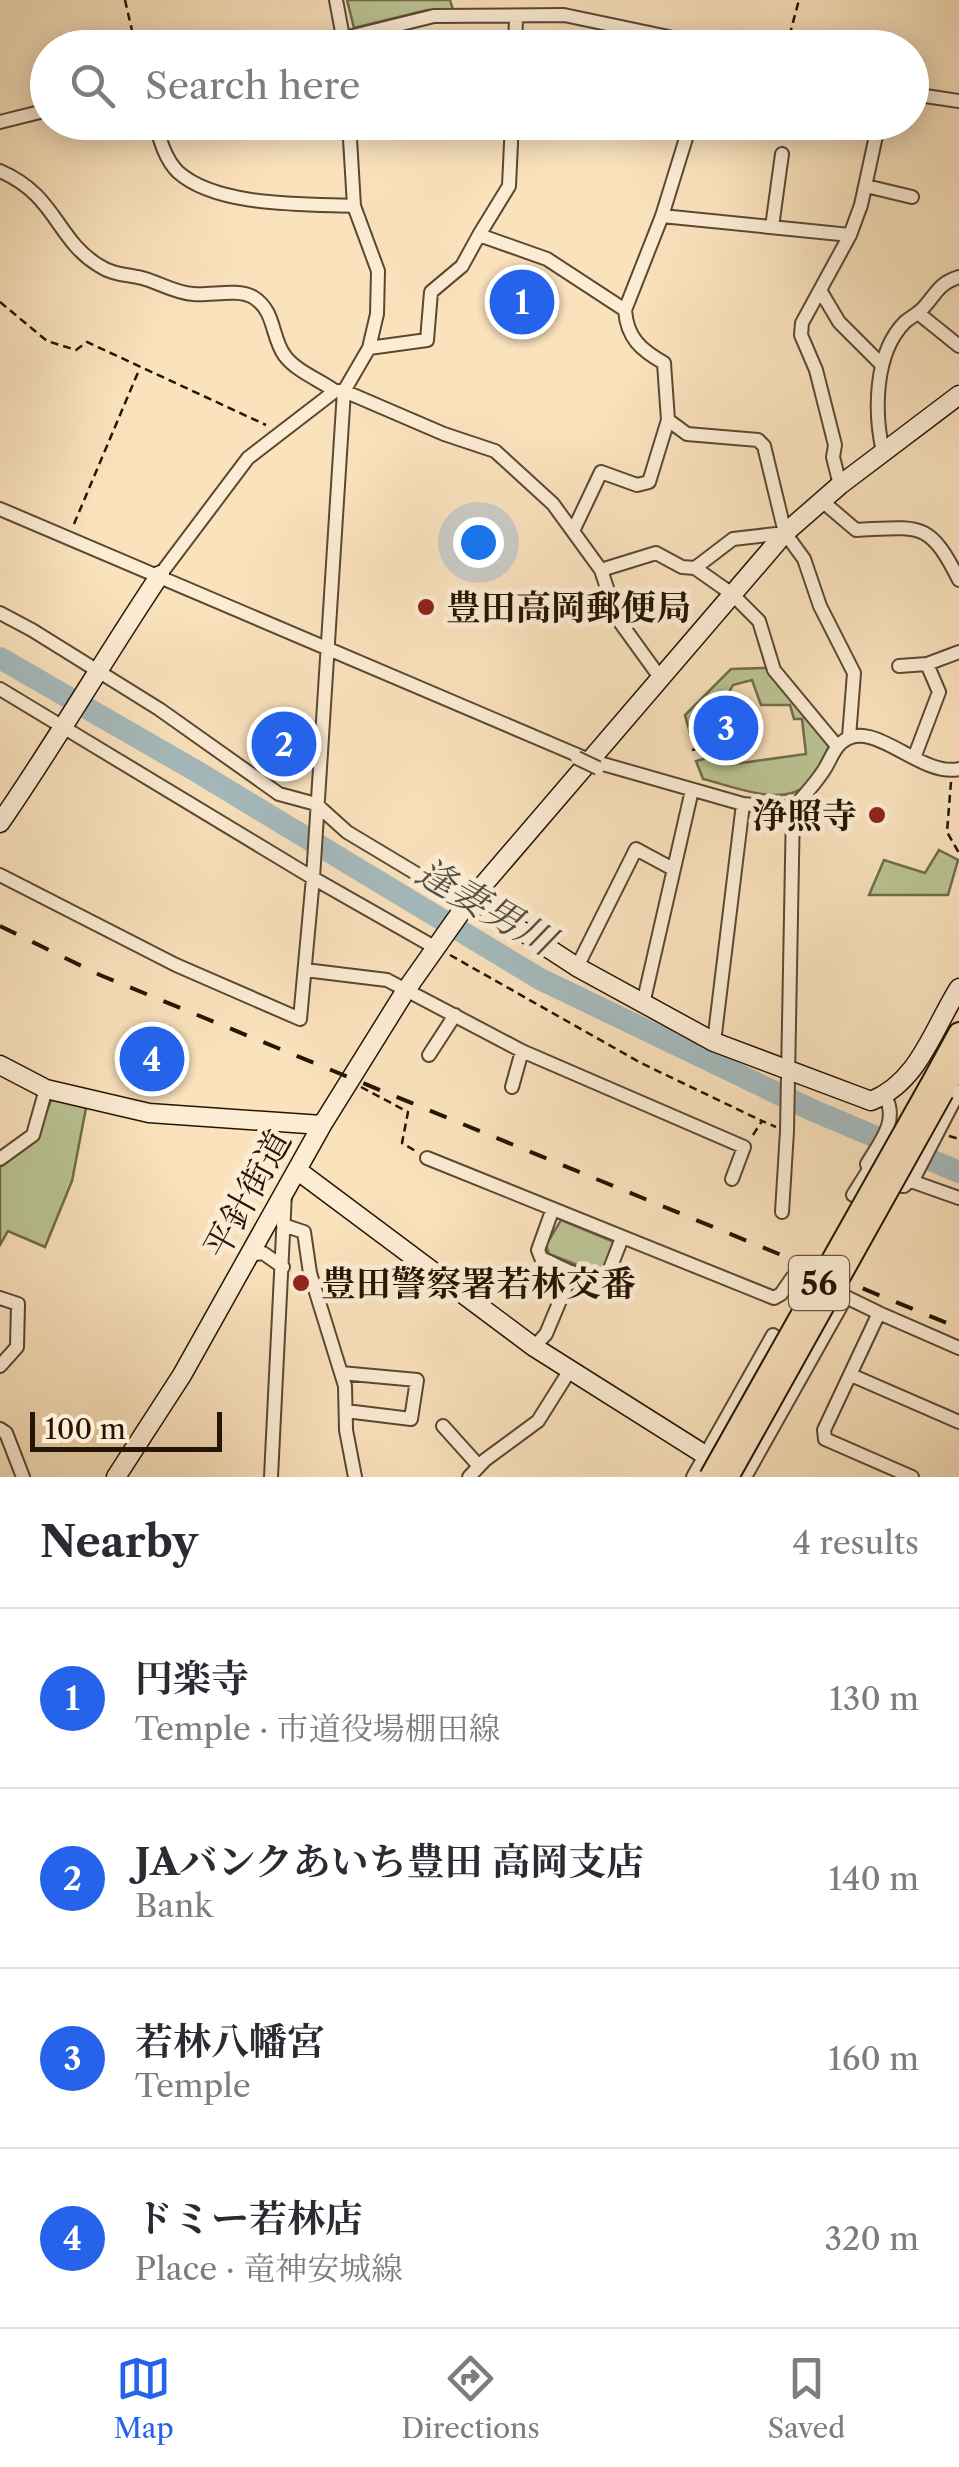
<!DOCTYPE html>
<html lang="en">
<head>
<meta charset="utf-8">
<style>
  body { margin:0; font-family:"Libre Caslon Text","Noto Serif JP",serif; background:#f2f2f3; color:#2b2b33 }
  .scale { position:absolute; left:30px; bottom:25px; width:192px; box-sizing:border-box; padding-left:10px; border:5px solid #251504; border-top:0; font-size:28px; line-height:35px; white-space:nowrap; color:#251504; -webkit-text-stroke:8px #fcecd4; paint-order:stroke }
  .you { position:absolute; left:478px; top:542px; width:35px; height:35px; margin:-25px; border:8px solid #fff; border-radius:50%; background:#1a73e8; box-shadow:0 0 0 15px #1a73e833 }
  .badge { display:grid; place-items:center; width:65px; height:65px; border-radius:50%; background:#2563eb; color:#fff; font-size:32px; font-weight:700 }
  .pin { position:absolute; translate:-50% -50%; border:5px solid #fff; box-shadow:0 2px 10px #0006 }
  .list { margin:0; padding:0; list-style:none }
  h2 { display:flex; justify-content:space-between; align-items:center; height:130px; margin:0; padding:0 40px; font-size:42px }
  h2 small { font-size:32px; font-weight:400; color:#7c7c81 }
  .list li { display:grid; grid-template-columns:65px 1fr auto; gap:30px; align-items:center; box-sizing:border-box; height:180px; padding:0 40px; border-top:2px solid #e1e1e2 }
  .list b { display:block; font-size:38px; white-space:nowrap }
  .list p { margin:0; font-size:32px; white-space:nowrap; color:#7c7c81 }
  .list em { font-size:32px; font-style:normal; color:#7c7c81 }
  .icon { flex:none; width:55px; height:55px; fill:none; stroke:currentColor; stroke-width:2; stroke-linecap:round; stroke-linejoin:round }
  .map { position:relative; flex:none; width:959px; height:1477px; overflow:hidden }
  .search { position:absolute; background:#fff; box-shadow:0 5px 25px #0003; left:30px; right:30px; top:30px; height:110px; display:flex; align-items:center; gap:25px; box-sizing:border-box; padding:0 35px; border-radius:55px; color:#7c7c81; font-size:38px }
  .sheet { height:850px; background:#fff }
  nav { display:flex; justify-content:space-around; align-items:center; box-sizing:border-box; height:140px; border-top:2px solid #e1e1e2; background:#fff; font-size:28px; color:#7c7c81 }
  nav a { display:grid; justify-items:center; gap:5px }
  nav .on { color:#2563eb }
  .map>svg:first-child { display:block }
  .green { fill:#bbc494; stroke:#706c4c; stroke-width:2.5 }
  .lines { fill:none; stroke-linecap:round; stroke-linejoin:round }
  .river { stroke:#a5babd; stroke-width:22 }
  .street-casing { stroke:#5a4832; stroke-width:16 }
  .secondary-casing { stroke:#251504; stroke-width:21 }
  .primary-casing { stroke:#251504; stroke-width:24 }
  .path { stroke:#251504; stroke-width:2.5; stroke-dasharray:8 5; stroke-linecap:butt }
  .street { stroke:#fcecd4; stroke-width:12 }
  .secondary { stroke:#fcecd4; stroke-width:18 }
  .primary { stroke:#fae2bd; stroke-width:20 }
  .rail { stroke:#251504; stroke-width:4; stroke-dasharray:18 18; stroke-linecap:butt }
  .street-bridge-casing { stroke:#5a4832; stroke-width:16; stroke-linecap:butt }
  .primary-bridge-casing { stroke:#251504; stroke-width:24; stroke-linecap:butt }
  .street-bridge { stroke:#fcecd4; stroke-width:12 }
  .primary-bridge { stroke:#fae2bd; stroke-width:20 }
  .poi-dot { fill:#8f2418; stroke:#fcecd4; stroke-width:4 }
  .labels { text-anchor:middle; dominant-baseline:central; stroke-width:10; stroke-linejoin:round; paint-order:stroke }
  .shield { fill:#fcecd4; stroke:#665642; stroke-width:2.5 }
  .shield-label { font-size:32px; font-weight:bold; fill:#251504 }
  .poi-label { font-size:35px; font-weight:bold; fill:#251504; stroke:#fcecd4; text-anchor:start }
  .street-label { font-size:35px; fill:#251504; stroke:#fcecd4 }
  .water-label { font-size:38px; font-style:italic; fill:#524f45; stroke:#fcecd4 }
</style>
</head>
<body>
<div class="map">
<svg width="959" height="1477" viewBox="0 0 959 1477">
  <rect width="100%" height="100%" fill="#fae2bd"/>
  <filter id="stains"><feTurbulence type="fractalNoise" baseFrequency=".002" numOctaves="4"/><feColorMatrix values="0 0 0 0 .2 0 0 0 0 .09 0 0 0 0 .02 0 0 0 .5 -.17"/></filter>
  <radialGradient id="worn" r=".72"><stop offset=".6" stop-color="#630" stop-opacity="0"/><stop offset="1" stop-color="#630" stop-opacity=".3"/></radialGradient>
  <!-- green -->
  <path class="green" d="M 347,0 L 450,0 L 453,10 L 427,10 L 354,28 Z
    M 766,668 L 831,741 C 825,753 819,773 809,783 C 784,809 733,786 703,779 L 696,761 L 722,754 L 727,765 L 806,754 L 802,719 L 794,719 L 790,705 L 761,705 L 752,680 L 733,685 L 729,692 L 704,703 L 713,730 L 691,737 L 685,715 L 731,669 Z
    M 939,850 L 958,860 L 948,895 L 869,895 L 884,860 L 925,873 Z
    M 51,1100 L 87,1103 L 72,1181 L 45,1247 L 8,1231 L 0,1245 L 0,1167 L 37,1138 Z
    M 561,1220 L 612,1241 L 614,1246 L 604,1271 L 598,1273 L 549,1254 L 546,1245 Z"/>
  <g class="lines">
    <!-- river -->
    <path class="river" d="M 0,658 L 196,771 L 540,979 L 812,1110 L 959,1172"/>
    <!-- street casing -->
    <g class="street-casing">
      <path id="street" d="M 336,0 L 345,48
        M 304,48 L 434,16 L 564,15 L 721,48
        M 515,48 L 516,17
        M 912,94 L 959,101
        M 0,122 L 48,110
        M 155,122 C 160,140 165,159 178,172 C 217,207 305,204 354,206
        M 512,122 L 509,186 L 479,235 L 547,259 L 625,310
        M 691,122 L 662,216 L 625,310 C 627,338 641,350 664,363 L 668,420 L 687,434 L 758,440 L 764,446 L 785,533 L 804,559 L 820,606 L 854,673 L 849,737
        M 0,171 C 56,195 56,239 98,265 C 113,275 125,274 142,278 C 158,282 175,293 193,294 C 211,296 237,288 253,297 C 276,311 271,338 285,356 C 296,371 320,380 335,391 L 344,391 L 444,434 L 495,451 L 553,504 L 601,570 L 617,618 L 659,676
        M 866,186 L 912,197
        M 662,216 L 850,235
        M 772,227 L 782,154
        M 820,290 L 839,322 L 882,365
        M 918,313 L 959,346
        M 369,348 L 427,340 L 431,292 L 462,266 L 479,235
        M 883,452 C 874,412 874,353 905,322 C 911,317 919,313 924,307 C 937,293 939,283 959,277
        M 840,485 L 833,457 L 835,445 L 816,370 L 801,335 L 802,323 L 850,235 L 861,205 L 879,122
        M 822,501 L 856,530 C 920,527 929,520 959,580
        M 0,509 L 589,760 L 743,804 L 793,808
        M 574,529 L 601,472 L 637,485 L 649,482 L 668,420
        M 695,568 L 733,539 L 785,533
        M 601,570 L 656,553 L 682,567 L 695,568 L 732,594 L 759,621 L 774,670 L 837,746
        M 160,575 L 248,458 L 335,391
        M 0,613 L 32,630 L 159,709 L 279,794 L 316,804 L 347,832 L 437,886 L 471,898
        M 899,666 L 927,664
        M 0,689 L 313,878 L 436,948
        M 914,758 L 939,692 L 927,664 L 959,652
        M 0,875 L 176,965 L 300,1019 L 313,878 L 344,391 L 369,348 L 377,314 L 378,271 L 354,206 L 349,122
        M 577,967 L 636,849 L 673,869
        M 305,970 L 387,980 L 522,1051 L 744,1147 L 732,1179
        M 643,1004 L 692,790
        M 714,1042 L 743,804
        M 429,1055 L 455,1015
        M 512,1087 L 522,1051
        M 885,1096 C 899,1121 880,1142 867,1164 C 870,1179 890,1186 904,1186 L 915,1176 L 959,1091
        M 427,1158 L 774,1298 L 781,1294 L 792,1278 L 846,1297 L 879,1313
        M 0,1159 L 33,1135 L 46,1089
        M 911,1181 L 959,1198
        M 853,1195 L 868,1171
        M 552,1211 L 538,1250 L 541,1258 C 560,1266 586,1283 606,1279 L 622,1238
        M 782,1212 L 787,1131 L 793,808 C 804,796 815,784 824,770 C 830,761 833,750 841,743 C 872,715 920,778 959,769
        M 283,1225 L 304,1232 L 310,1273 L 345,1386 L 346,1430 L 355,1477
        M 249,1255 L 263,1253 L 283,1267
        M 0,1298 L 18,1304 L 17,1347 L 0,1366
        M 534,1347 L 546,1334 L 572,1272
        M 341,1373 L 417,1380 L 411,1419 L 346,1411
        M 851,1375 L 959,1422
        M 443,1426 L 479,1466
        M 0,1429 L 6,1433 L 23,1477
        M 271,1477 L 285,1193
        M 469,1477 L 485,1460 L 538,1421 L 570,1370
        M 693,1477 L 773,1335
        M 745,1477 L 846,1297
        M 912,1477 L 825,1439 L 824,1430 L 879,1313 L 959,1348"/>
    </g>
    <!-- secondary casing -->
    <g class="secondary-casing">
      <path id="secondary" d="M 0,823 C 56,742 105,657 160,575
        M 471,898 L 577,967 L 714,1042 L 871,1101 C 919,1082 933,1029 959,988
        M 0,1065 L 46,1089 L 149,1113 L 322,1125
        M 297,1170 L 534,1347 L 740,1477
        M 116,1477 L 182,1375 L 322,1125 L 406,990 L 466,905 L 785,533 L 840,485 L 959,395"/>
    </g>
    <!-- primary casing -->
    <g class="primary-casing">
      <path id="primary" d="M 929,1088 L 959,1033
        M 943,1092 L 959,1063"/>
    </g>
    <!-- path -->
    <path class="path" d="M 125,0 L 136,48
      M 786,48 L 799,0
      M 0,302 L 47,341 L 76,350 L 87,342 L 266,425
      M 74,524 L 139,370
      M 692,750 L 721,743
      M 951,782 L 947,832 L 959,853
      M 450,955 L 641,1063 L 762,1121
      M 361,1087 L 408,1112 L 402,1143 L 417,1152
      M 753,1135 L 762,1121 L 776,1127
      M 949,1136 L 959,1139"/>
    <!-- street -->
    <use href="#street" class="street"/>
    <!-- secondary -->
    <use href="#secondary" class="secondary"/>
    <!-- primary -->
    <use href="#primary" class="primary"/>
    <!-- rail -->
    <path class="rail" d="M 0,926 L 100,975 L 959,1328"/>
    <!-- street-bridge casing -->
    <g class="street-bridge-casing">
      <path id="street-bridge" d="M 577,758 L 598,768"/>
    </g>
    <!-- primary-bridge casing -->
    <g class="primary-bridge-casing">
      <path id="primary-bridge" d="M 710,1477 L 929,1088
        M 728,1477 L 943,1092"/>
    </g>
    <!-- street-bridge -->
    <use href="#street-bridge" class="street-bridge"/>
    <!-- primary-bridge -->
    <use href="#primary-bridge" class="primary-bridge"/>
  </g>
  <!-- markers -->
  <g class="poi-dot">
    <circle cx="426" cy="607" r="10"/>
    <circle cx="877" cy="815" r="10"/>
    <circle cx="301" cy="1283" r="10"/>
  </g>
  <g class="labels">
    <!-- shield labels -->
    <rect class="shield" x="789" y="1256" width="60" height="54" rx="8"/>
    <g class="shield-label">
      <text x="819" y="1283">56</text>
    </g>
    <!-- poi labels -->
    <g class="poi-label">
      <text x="446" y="607">豊田高岡郵便局</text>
      <text x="857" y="815" text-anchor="end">浄照寺</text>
      <text x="321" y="1283">豊田警察署若林交番</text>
    </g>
    <!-- street labels -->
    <g class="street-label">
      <text transform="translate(247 1194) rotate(-61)">平針街道</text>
    </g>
    <!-- water labels -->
    <g class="water-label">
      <text transform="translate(486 906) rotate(30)">逢妻男川</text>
    </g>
  </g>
  <rect width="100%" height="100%" filter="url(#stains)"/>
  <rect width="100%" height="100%" fill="url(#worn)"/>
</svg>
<div class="scale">100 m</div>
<div class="you"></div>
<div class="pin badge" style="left:522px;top:302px">1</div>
<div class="pin badge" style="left:284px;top:744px">2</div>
<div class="pin badge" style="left:726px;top:728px">3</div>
<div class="pin badge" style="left:152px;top:1059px">4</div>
<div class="search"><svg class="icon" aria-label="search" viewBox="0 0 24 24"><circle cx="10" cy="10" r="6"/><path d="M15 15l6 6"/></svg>Search here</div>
</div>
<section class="sheet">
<h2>Nearby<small>4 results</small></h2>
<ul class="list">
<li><span class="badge">1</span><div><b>円楽寺</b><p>Temple · 市道役場棚田線</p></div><em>130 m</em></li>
<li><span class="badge">2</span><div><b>JAバンクあいち豊田 高岡支店</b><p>Bank</p></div><em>140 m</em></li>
<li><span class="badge">3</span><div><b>若林八幡宮</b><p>Temple</p></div><em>160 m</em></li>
<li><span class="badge">4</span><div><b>ドミー若林店</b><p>Place · 竜神安城線</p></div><em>320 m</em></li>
</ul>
</section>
<nav>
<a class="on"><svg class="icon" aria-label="map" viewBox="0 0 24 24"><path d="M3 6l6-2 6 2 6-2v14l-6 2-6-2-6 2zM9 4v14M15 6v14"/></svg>Map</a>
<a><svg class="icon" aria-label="directions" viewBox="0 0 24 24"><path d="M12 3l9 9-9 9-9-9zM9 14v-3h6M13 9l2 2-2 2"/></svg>Directions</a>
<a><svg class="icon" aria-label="saved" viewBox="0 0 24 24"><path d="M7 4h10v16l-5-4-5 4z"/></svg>Saved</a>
</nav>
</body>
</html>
